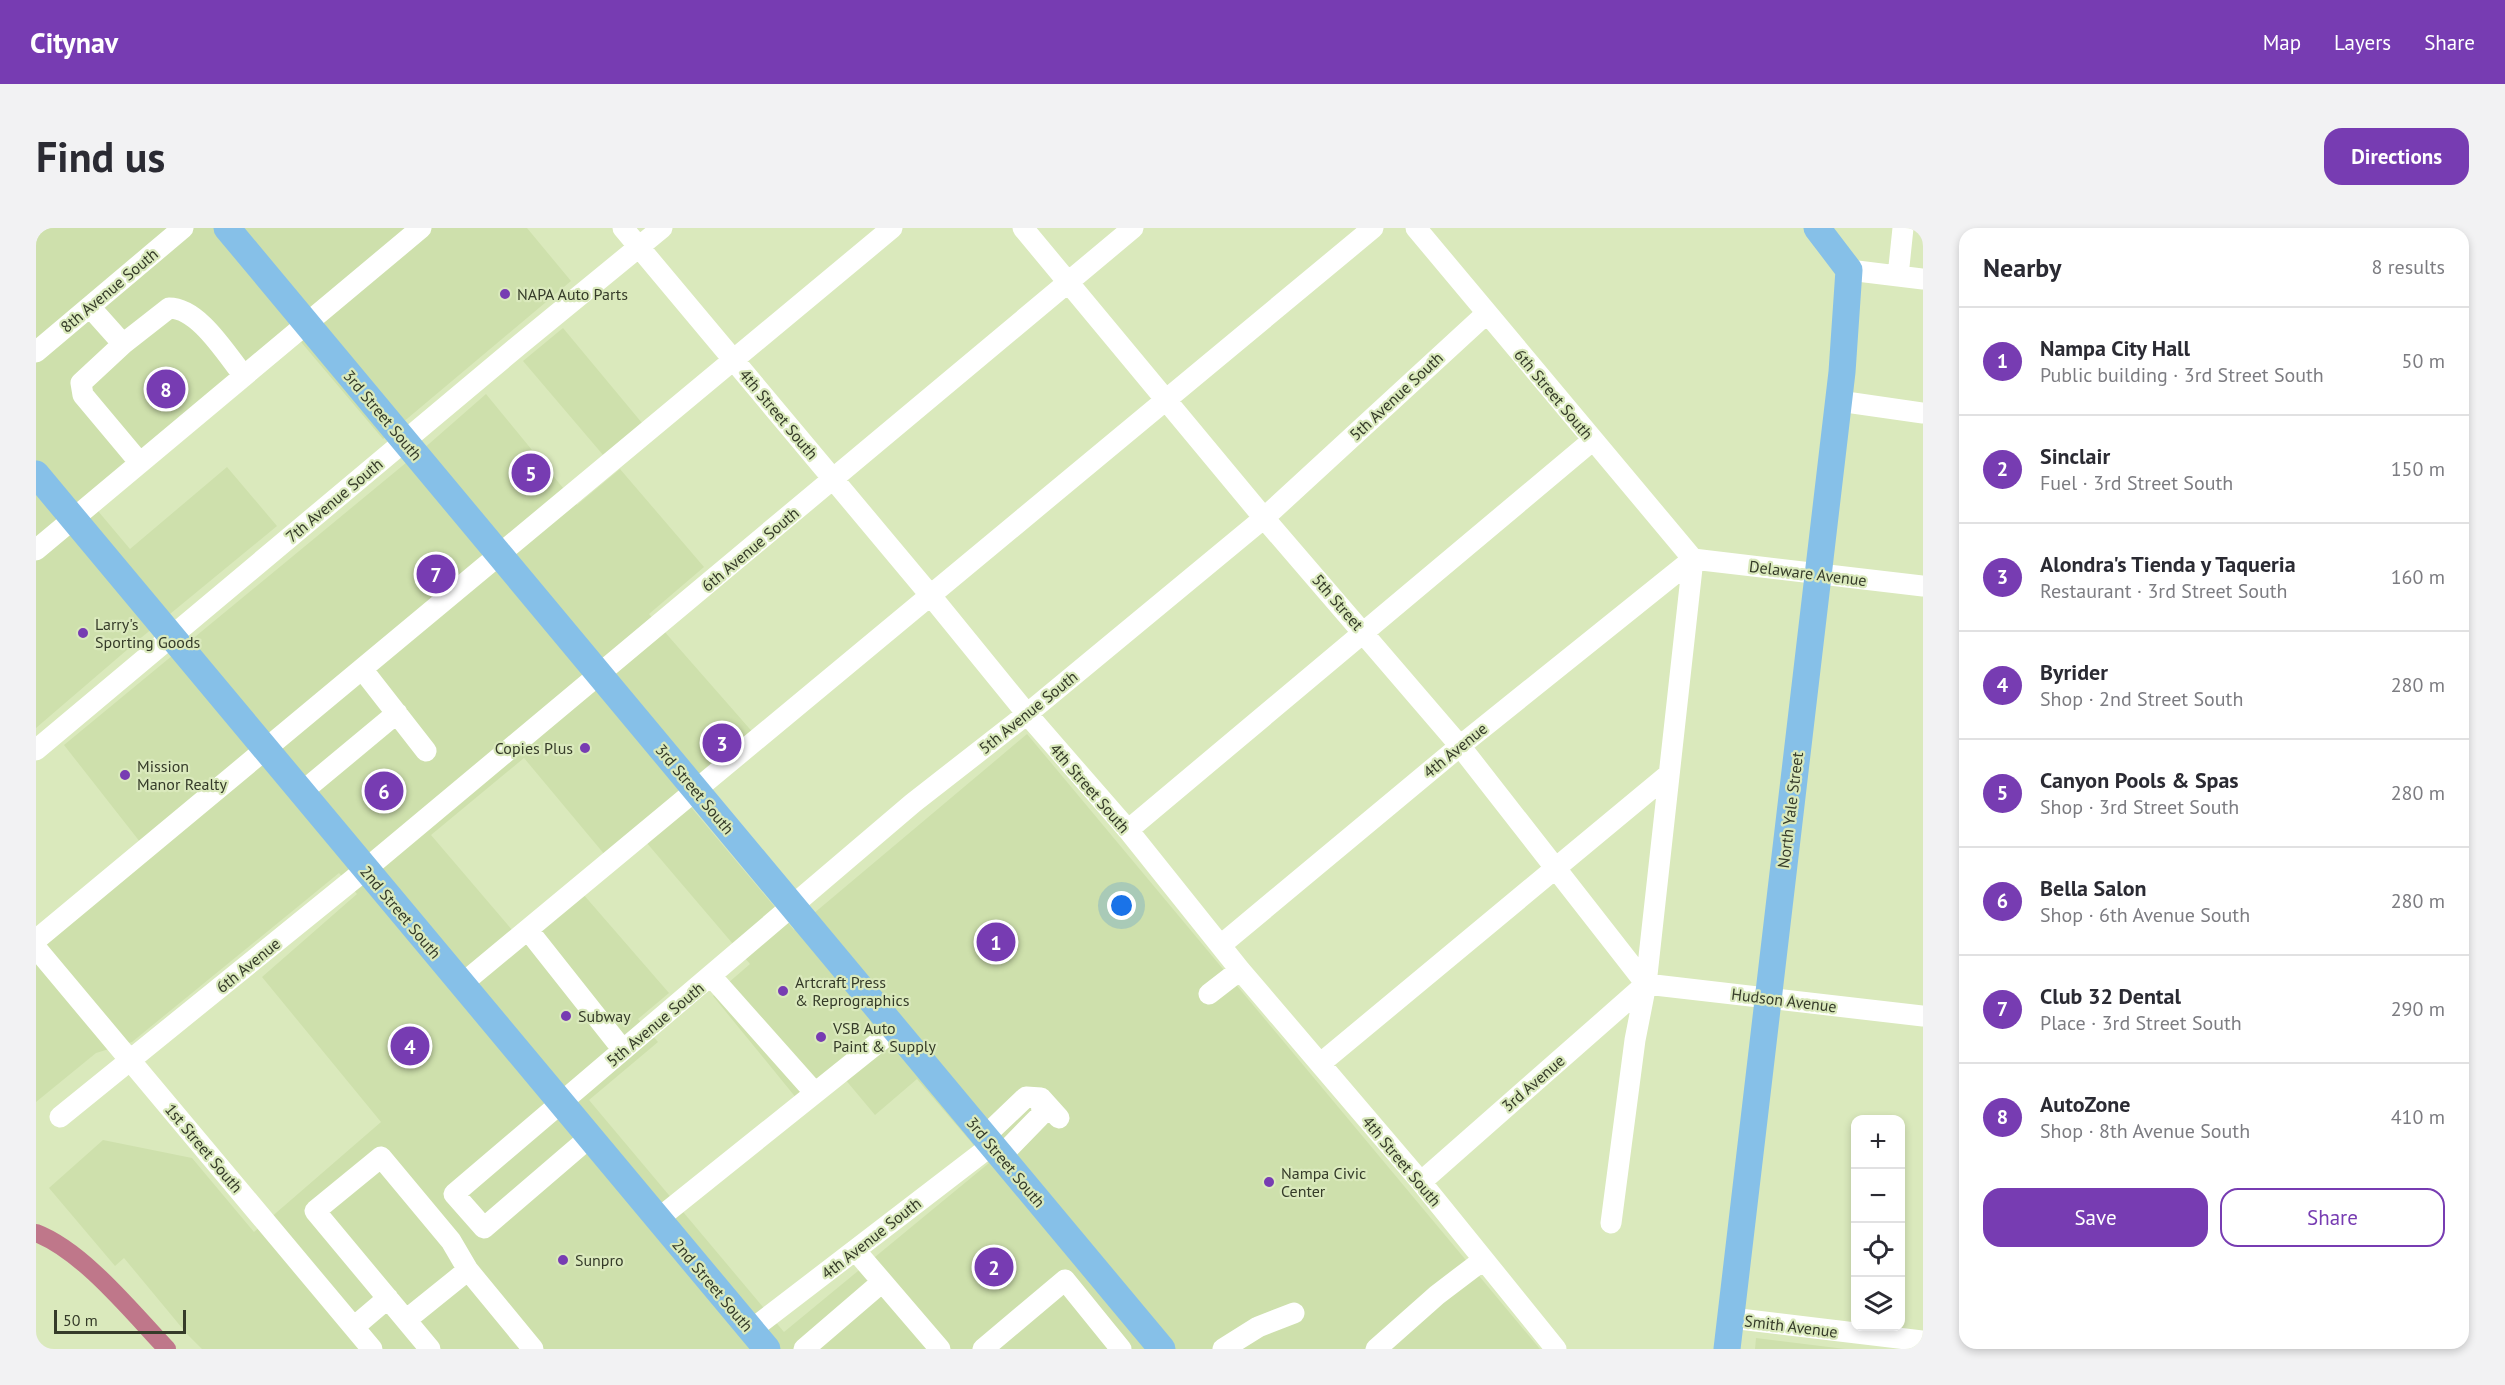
<!DOCTYPE html>
<html lang="en">
<head>
<meta charset="utf-8">
<style>
  body { margin:0; font-family:"PT Sans",sans-serif; background:#f2f2f3; color:#2b2b33 }
  .controls { position:absolute; right:18px; bottom:18px; display:grid; overflow:hidden; border-radius:12px; box-shadow:0 3px 9px #0003 }
  .controls button { width:54px; height:54px; display:grid; place-items:center; padding:0; border:0; border-bottom:2px solid #e1e1e2; background:#fff; color:#2b2b33; font:30px sans-serif }
  .scale { position:absolute; left:18px; bottom:15px; width:132px; box-sizing:border-box; padding-left:6px; border:3px solid #353b29; border-top:0; font-size:16px; line-height:21px; white-space:nowrap; color:#353b29; -webkit-text-stroke:4px #dae9bc; paint-order:stroke }
  .you { position:absolute; left:1086px; top:678px; width:21px; height:21px; margin:-15px; border:4px solid #fff; border-radius:50%; background:#1a73e8; box-shadow:0 0 0 9px #1a73e833 }
  .badge { display:grid; place-items:center; width:39px; height:39px; border-radius:50%; background:#773cb2; color:#fff; font-size:20px; font-weight:700 }
  .pin { position:absolute; translate:-50% -50%; border:3px solid #fff; box-shadow:0 2px 6px #0006 }
  .list { margin:0; padding:0; list-style:none }
  h2 { display:flex; justify-content:space-between; align-items:center; height:78px; margin:0; padding:0 24px; font-size:26px }
  h2 small { font-size:20px; font-weight:400; color:#7c7c81 }
  .list li { display:grid; grid-template-columns:39px 1fr auto; gap:18px; align-items:center; box-sizing:border-box; height:108px; padding:0 24px; border-top:2px solid #e1e1e2 }
  .list b { display:block; font-size:22px; white-space:nowrap }
  .list p { margin:0; font-size:20px; white-space:nowrap; color:#7c7c81 }
  .list em { font-size:20px; font-style:normal; color:#7c7c81 }
  .actions { display:flex; gap:12px; padding:18px 24px }
  .actions a { flex:1; padding:14px 0; border:2px solid #773cb2; border-radius:18px; text-align:center; font-size:21px; color:#773cb2 }
  .actions .main { background:#773cb2; color:#fff }
  .icon { flex:none; width:33px; height:33px; fill:none; stroke:currentColor; stroke-width:2; stroke-linecap:round; stroke-linejoin:round }
  .map { position:relative; flex:none; width:1887px; height:1121px; overflow:hidden; border-radius:18px }
  header { display:flex; align-items:center; gap:36px; box-sizing:border-box; height:84px; padding:0 30px; background:#773cb2; color:#fff }
  header strong { font-size:28px }
  nav { display:flex; gap:33px; margin-inline-start:auto; font-size:21px }
  .intro { display:flex; align-items:center; justify-content:space-between; box-sizing:border-box; height:144px; padding:0 36px }
  h1 { margin:0; font-size:42px }
  .button { padding:15px 27px; border-radius:18px; background:#773cb2; color:#fff; font-size:21px; font-weight:700 }
  main { display:flex; gap:36px; padding:0 36px }
  aside { flex:1; background:#fff; border-radius:18px; box-shadow:0 3px 9px #0003 }
  .map>svg:first-child { display:block }
  .built { fill:#cee0ac; fill-rule:evenodd }
  .lines { fill:none; stroke-linecap:round; stroke-linejoin:round }
  .canal { stroke:#bf778a; stroke-width:18 }
  .minor { stroke:#fff; stroke-width:21 }
  .major { stroke:#86c0e8; stroke-width:27 }
  .poi-dot { fill:#773cb2; stroke:#dae9bc; stroke-width:2 }
  .labels { text-anchor:middle; dominant-baseline:central; stroke-width:4.5; stroke-linejoin:round; paint-order:stroke }
  .street-label { font-size:16px; fill:#353b29; stroke:#dae9bc }
  .poi-label { font-size:16px; fill:#353b29; stroke:#dae9bc; text-anchor:start }
</style>
</head>
<body>
<header>
<strong>Citynav</strong>
<nav><a>Map</a><a>Layers</a><a>Share</a></nav>
</header>
<div class="intro"><h1>Find us</h1><a class="button">Directions</a></div>
<main>
<div class="map">
<svg width="1887" height="1121" viewBox="0 0 1887 1121">
  <rect width="100%" height="100%" fill="#dae9bc"/>
  <!-- built -->
  <path class="built" d="M 0,0 L 491,0 L 535,53 L 347,211 L 265,114 L 62,283 L 94,321 L 191,239 L 241,298 L 106,409 L 0,500 Z
    M 527,100 L 611,201 L 573,234 L 487,133 Z
    M 450,166 L 541,277 L 584,241 L 668,339 L 613,386 L 727,516 L 654,578 L 758,702 L 991,506 L 1504,1121 L 166,1121 L 151,1106 L 88,1030 L 79,1038 L 13,960 L 67,912 L 156,930 L 218,1004 L 345,894 L 226,749 L 321,666 L 303,645 L 96,814 L 60,825 L 0,874 L 0,710 L 108,619 L 28,517 L 394,215 ZM 488,530 L 579,639 L 610,614 L 714,736 L 677,768 L 770,882 L 808,850 L 839,887 L 881,851 L 953,935 L 748,1104 L 553,872 L 622,814 L 602,791 L 633,765 L 547,666 L 488,716 L 395,607 Z
    M 1720,1110 L 1809,1121 L 1719,1121 Z"/>
  <g class="lines">
    <!-- canal -->
    <path class="canal" d="M 0,1005 C 47,1023 96,1084 131,1121"/>
    <!-- minor -->
    <path class="minor" d="M 587,0 L 895,368 L 991,486 L 1092,602 L 1204,742 L 1385,954 L 1520,1121
      M 987,0 L 1228,290 L 1424,518 L 1610,756
      M 1380,0 L 1657,331
      M 1813,42 L 1887,51
      M 1862,48 L 1867,0
      M 54,79 L 87,116 L 45,155 L 47,167 L 104,235
      M 87,116 L 133,80 C 163,80 190,126 208,148
      M 0,124 L 147,0
      M 1803,173 L 1887,185
      M 0,322 L 385,0
      M 1657,331 L 1887,358
      M 326,441 L 390,523
      M 0,522 L 482,118 L 626,0
      M 266,564 L 361,485
      M 1092,602 L 1557,212
      M 492,702 L 587,822
      M 0,712 L 856,0
      M 1185,717 L 1424,518 L 1657,331
      M 0,720 L 336,1121
      M 675,748 L 779,865
      M 426,756 L 1337,0
      M 1610,756 L 1887,788
      M 1173,766 L 1204,742
      M 1285,835 L 1633,546
      M 1005,870 L 1023,890
      M 24,889 L 330,641 L 1097,0
      M 949,908 L 990,869 L 1005,870 L 1006,886 L 965,928
      M 554,909 L 448,1000 L 418,966 L 877,575 L 991,486 L 1228,290 L 1451,85
      M 1385,954 L 1610,756
      M 622,991 L 859,801
      M 1575,995 L 1599,812 L 1610,756 L 1657,331
      M 819,1022 L 904,1121
      M 1695,1090 L 1887,1113
      M 370,1092 L 432,1042
      M 318,1099 L 352,1070
      M 715,1102 L 956,917
      M 394,1121 L 279,983 L 345,929 L 415,1013 L 432,1042 L 497,1121
      M 768,1121 L 846,1054
      M 947,1121 L 1029,1052 L 1085,1121
      M 1187,1121 L 1222,1099 L 1258,1085
      M 1340,1121 L 1401,1067 L 1447,1032"/>
    <!-- major -->
    <path class="major" d="M 191,0 L 1126,1121
      M 0,246 L 731,1121
      M 1691,1121 L 1806,144 L 1813,42 L 1781,0"/>
  </g>
  <!-- markers -->
  <g class="poi-dot">
    <circle cx="469" cy="66" r="6"/>
    <circle cx="47" cy="405" r="6"/>
    <circle cx="549" cy="520" r="6"/>
    <circle cx="89" cy="547" r="6"/>
    <circle cx="747" cy="763" r="6"/>
    <circle cx="530" cy="788" r="6"/>
    <circle cx="785" cy="809" r="6"/>
    <circle cx="1233" cy="954" r="6"/>
    <circle cx="527" cy="1032" r="6"/>
  </g>
  <g class="labels">
    <!-- street labels -->
    <g class="street-label">
      <text transform="translate(73 62) rotate(-40)">8th Avenue South</text>
      <text transform="translate(1518 166) rotate(50)">6th Street South</text>
      <text transform="translate(1360 168) rotate(-43)">5th Avenue South</text>
      <text transform="translate(743 186) rotate(50)">4th Street South</text>
      <text transform="translate(347 187) rotate(50)">3rd Street South</text>
      <text transform="translate(298 272) rotate(-40)">7th Avenue South</text>
      <text transform="translate(714 321) rotate(-40)">6th Avenue South</text>
      <text transform="translate(1772 345) rotate(7)">Delaware Avenue</text>
      <text transform="translate(1302 374) rotate(49)">5th Street</text>
      <text transform="translate(992 484) rotate(-39)">5th Avenue South</text>
      <text transform="translate(1419 522) rotate(-39)">4th Avenue</text>
      <text transform="translate(1054 560) rotate(49)">4th Street South</text>
      <text transform="translate(659 561) rotate(50)">3rd Street South</text>
      <text transform="translate(1754 582) rotate(-83)">North Yale Street</text>
      <text transform="translate(365 684) rotate(50)">2nd Street South</text>
      <text transform="translate(212 737) rotate(-39)">6th Avenue</text>
      <text transform="translate(1748 772) rotate(7)">Hudson Avenue</text>
      <text transform="translate(619 796) rotate(-40)">5th Avenue South</text>
      <text transform="translate(1497 855) rotate(-41)">3rd Avenue</text>
      <text transform="translate(168 920) rotate(50)">1st Street South</text>
      <text transform="translate(1366 933) rotate(50)">4th Street South</text>
      <text transform="translate(970 934) rotate(50)">3rd Street South</text>
      <text transform="translate(835 1010) rotate(-38)">4th Avenue South</text>
      <text transform="translate(677 1057) rotate(50)">2nd Street South</text>
      <text transform="translate(1755 1098) rotate(7)">Smith Avenue</text>
    </g>
    <!-- poi labels -->
    <g class="poi-label">
      <text x="481" y="66">NAPA Auto Parts</text>
      <text x="59" y="396">Larry's<tspan x="59" dy="18">Sporting Goods</tspan></text>
      <text x="537" y="520" text-anchor="end">Copies Plus</text>
      <text x="101" y="538">Mission<tspan x="101" dy="18">Manor Realty</tspan></text>
      <text x="759" y="754">Artcraft Press<tspan x="759" dy="18">&amp; Reprographics</tspan></text>
      <text x="542" y="788">Subway</text>
      <text x="797" y="800">VSB Auto<tspan x="797" dy="18">Paint &amp; Supply</tspan></text>
      <text x="1245" y="945">Nampa Civic<tspan x="1245" dy="18">Center</tspan></text>
      <text x="539" y="1032">Sunpro</text>
    </g>
  </g>
</svg>
<div class="controls">
<button>+</button>
<button>−</button>
<button><svg class="icon" aria-label="locate" viewBox="0 0 24 24"><circle cx="12" cy="12" r="6"/><path d="M12 2v4M12 18v4M2 12h4M18 12h4"/></svg></button>
<button><svg class="icon" aria-label="layers" viewBox="0 0 24 24"><path d="M12 4l9 5-9 5-9-5zM3 14l9 5 9-5"/></svg></button>
</div>
<div class="scale">50 m</div>
<div class="you"></div>
<div class="pin badge" style="left:960px;top:714px">1</div>
<div class="pin badge" style="left:958px;top:1039px">2</div>
<div class="pin badge" style="left:686px;top:515px">3</div>
<div class="pin badge" style="left:374px;top:818px">4</div>
<div class="pin badge" style="left:495px;top:245px">5</div>
<div class="pin badge" style="left:348px;top:563px">6</div>
<div class="pin badge" style="left:400px;top:346px">7</div>
<div class="pin badge" style="left:130px;top:161px">8</div>
</div>
<aside>
<h2>Nearby<small>8 results</small></h2>
<ul class="list">
<li><span class="badge">1</span><div><b>Nampa City Hall</b><p>Public building · 3rd Street South</p></div><em>50 m</em></li>
<li><span class="badge">2</span><div><b>Sinclair</b><p>Fuel · 3rd Street South</p></div><em>150 m</em></li>
<li><span class="badge">3</span><div><b>Alondra's Tienda y Taqueria</b><p>Restaurant · 3rd Street South</p></div><em>160 m</em></li>
<li><span class="badge">4</span><div><b>Byrider</b><p>Shop · 2nd Street South</p></div><em>280 m</em></li>
<li><span class="badge">5</span><div><b>Canyon Pools &amp; Spas</b><p>Shop · 3rd Street South</p></div><em>280 m</em></li>
<li><span class="badge">6</span><div><b>Bella Salon</b><p>Shop · 6th Avenue South</p></div><em>280 m</em></li>
<li><span class="badge">7</span><div><b>Club 32 Dental</b><p>Place · 3rd Street South</p></div><em>290 m</em></li>
<li><span class="badge">8</span><div><b>AutoZone</b><p>Shop · 8th Avenue South</p></div><em>410 m</em></li>
</ul>
<div class="actions"><a class="main">Save</a><a>Share</a></div>
</aside>
</main>
</body>
</html>
